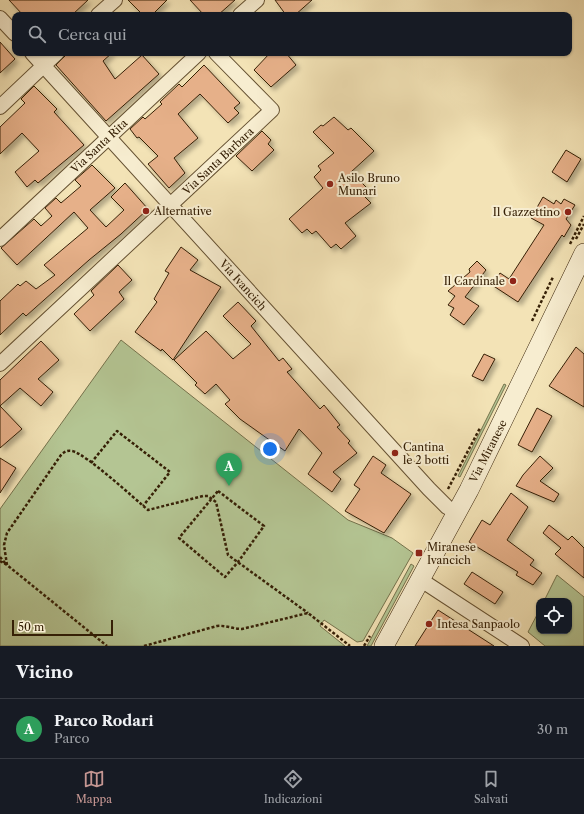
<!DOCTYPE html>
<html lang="it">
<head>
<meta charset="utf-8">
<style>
  body { margin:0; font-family:"Libre Caslon Text",serif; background:#20242c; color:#f1f3f6 }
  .controls { position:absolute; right:12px; bottom:12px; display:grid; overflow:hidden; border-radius:8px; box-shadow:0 1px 3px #0004 }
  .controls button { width:36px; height:36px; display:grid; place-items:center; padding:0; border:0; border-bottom:1px solid #363941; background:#171b24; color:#f1f3f6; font:20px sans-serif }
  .scale { position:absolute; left:12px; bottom:10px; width:101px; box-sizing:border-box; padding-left:4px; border:2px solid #362006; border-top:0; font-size:11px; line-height:14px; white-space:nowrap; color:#362006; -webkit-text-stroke:3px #f7edd0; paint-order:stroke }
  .you { position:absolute; left:270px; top:449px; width:14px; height:14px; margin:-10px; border:3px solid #fff; border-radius:50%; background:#1a73e8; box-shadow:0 0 0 6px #1a73e833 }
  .badge { display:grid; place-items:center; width:26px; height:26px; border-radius:50%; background:#c59692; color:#fff; font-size:13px; font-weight:700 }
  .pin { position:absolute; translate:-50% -33px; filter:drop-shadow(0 1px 2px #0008) }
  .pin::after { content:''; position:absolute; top:21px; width:14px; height:12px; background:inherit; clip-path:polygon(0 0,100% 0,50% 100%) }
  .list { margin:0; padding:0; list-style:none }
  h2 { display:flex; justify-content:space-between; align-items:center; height:52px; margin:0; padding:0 16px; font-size:17px }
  h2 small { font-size:13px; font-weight:400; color:#9ea1a6 }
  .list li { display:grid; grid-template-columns:26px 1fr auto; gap:12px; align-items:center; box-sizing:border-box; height:60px; padding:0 16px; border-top:1px solid #363941 }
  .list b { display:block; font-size:15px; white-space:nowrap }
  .list p { margin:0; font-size:13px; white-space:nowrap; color:#9ea1a6 }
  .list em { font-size:13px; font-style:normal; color:#9ea1a6 }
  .icon { flex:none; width:22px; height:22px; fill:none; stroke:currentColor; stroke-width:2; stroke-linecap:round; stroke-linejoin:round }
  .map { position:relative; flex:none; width:584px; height:646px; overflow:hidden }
  .search { position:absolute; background:#171b24; box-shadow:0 1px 3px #0004; left:12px; right:12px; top:12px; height:44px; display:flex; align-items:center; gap:10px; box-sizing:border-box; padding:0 14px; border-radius:8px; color:#9ea1a6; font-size:15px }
  .sheet { height:112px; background:#171b24 }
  nav { display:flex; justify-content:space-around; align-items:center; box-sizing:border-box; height:56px; border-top:1px solid #363941; background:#171b24; font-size:11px; color:#9ea1a6 }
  nav a { display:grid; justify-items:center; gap:2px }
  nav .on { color:#c59692 }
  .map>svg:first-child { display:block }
  .green { fill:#b4c593; stroke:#75724c }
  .building { fill:#e6b089; stroke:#362006; filter:url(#shadow) }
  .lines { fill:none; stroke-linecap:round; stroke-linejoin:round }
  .street-casing { stroke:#655132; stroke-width:16 }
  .secondary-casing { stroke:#362006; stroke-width:20 }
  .path { stroke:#362006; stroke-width:2.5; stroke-dasharray:3 2; stroke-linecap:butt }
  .street { stroke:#f7edd0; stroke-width:14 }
  .secondary { stroke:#f7edd0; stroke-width:19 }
  .poi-dot { fill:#8f2418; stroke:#f7edd0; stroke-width:1.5 }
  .labels { text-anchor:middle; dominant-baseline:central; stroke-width:4; stroke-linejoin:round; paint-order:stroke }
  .street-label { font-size:11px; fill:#362006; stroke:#f7edd0 }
  .poi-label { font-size:11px; fill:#362006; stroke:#f7edd0; text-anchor:start }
</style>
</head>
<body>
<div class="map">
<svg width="584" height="646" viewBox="0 0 584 646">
  <defs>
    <filter id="shadow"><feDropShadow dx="3.5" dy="3.5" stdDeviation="2" flood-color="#0004"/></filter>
  </defs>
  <rect width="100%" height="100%" fill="#f3e3b6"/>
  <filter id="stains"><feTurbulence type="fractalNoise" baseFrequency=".005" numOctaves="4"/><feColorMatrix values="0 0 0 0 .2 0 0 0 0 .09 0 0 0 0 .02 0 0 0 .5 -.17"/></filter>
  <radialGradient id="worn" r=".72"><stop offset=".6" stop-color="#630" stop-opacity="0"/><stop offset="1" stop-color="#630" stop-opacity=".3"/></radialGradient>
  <!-- green -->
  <path class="green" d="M 121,340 L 348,520 L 392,538 L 413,553 L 363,641 L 357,642 L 324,620 L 320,626 L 345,646 L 0,646 L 0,509 Z
    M 504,384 L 506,385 L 460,477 L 458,476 Z
    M 411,564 L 414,566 L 371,646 L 367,646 Z
    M 557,575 L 584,597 L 584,646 L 545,646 L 528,632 L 539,611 L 539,631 L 569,631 L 569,601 L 544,601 Z"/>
  <!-- building -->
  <path class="building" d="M 9,0 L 88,0 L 72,15 L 23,15 Z
    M 128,0 L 167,0 L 152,15 L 143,15 Z
    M 190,0 L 235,0 L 218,15 L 204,15 Z
    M 275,0 L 312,0 L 295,15 L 286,15 Z
    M 0,42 L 15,59 L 0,73 Z
    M 68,53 L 112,53 L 103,61 L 115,79 L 142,55 L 159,74 L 106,121 L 56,65 Z
    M 270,53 L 286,53 L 296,65 L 271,87 L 254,70 Z
    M 204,65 L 240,103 L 234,108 L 239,113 L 228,123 L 200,94 L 178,114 L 198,138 L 174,158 L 185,173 L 169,188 L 148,164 L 158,156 L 139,137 L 137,138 L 130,129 L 143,117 L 145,119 L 162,104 L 160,102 L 179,84 L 182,87 Z
    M 34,86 L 57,109 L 54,112 L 84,145 L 38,183 L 35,180 L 27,187 L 15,172 L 39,151 L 22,133 L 0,154 L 0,127 L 25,103 L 21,99 Z
    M 334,117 L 348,130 L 351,128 L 374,151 L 351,172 L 371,192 L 365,197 L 371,203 L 345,223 L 356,236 L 341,249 L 336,244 L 331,248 L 316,231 L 312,234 L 307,229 L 302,233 L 289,219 L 323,188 L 314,177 L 321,170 L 318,166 L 334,153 L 313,132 L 321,125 L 323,126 Z
    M 262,131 L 271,140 L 268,144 L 274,150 L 252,171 L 236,156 Z
    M 566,150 L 581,159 L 567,182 L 552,172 Z
    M 92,165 L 115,188 L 90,210 L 106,227 L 124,210 L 111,197 L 125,183 L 148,209 L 121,234 L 89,260 L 26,316 L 23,313 L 0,335 L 0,301 L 18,284 L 20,286 L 26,281 L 36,289 L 55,275 L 44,265 L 88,228 L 74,212 L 17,265 L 1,248 L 34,219 L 41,226 L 52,216 L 45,208 L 56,198 L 61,203 L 81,186 L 75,180 Z
    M 543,197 L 554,204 L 556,200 L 561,204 L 564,199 L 575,205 L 566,219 L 571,225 L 564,237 L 562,235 L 518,302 L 492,285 L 500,273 L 509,279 L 544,225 L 531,218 Z
    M 181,247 L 198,260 L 190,270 L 221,287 L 173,360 L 162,349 L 161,351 L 135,332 L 157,302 L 154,299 L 169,273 L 165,271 Z
    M 477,261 L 486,270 L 465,297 L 479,306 L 464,325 L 450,315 L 454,308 L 448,305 L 455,296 L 448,291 L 470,272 L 469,269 Z
    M 118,265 L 132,280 L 119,292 L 124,299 L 90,331 L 74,314 L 94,295 L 91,291 Z
    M 238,302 L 256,321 L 251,326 L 279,361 L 283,358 L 292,369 L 287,372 L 320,409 L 324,405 L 340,425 L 337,427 L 350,441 L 348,443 L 357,453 L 333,472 L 341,479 L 332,492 L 308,474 L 322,453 L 299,429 L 285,451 L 240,419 L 225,404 L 230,400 L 216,384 L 205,394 L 195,385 L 197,383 L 174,360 L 206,331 L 233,359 L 251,344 L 223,316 Z
    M 41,341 L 59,360 L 38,379 L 53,392 L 41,406 L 20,388 L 0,406 L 0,380 Z
    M 576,347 L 584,354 L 584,407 L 549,386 Z
    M 484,354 L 495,359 L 483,381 L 472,376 Z
    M 0,406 L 22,429 L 0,448 Z
    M 537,408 L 552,416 L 532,452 L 518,445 Z
    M 373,456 L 386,465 L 381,473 L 411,494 L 384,533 L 345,511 L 360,489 L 354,485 Z
    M 540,456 L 553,468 L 540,481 L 559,494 L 554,502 L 516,486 L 523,475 Z
    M 0,458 L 16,468 L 0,493 Z
    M 511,493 L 528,507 L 507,540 L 534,560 L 530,565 L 542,573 L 533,585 L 516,575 L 518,572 L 469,542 L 482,520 L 490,525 Z
    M 549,525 L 568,540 L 572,536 L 584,548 L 584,578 L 555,554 L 561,548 L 543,533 Z
    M 472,572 L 503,592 L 495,604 L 464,584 Z
    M 438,610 L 494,646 L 415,646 Z"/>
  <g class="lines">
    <!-- street casing -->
    <g class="street-casing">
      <path id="street" d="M 98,15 L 115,0
        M 240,15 L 257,0
        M 0,18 L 15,34
        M 32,53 L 429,489 L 447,507 L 457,513
        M 0,107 L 57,53
        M 0,239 L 199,53
        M 0,364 L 272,110 L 216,53
        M 421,580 L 522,646"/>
    </g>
    <!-- secondary casing -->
    <g class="secondary-casing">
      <path id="secondary" d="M 384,646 L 469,490 L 584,253"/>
    </g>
    <!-- path -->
    <path class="path" d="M 576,239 L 584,224
      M 570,244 L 584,216
      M 532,321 L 553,277
      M 91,463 L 117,431 L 170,472 L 143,506
      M 448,489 L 480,428
      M 218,491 L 264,526 L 238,562 L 225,577 L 179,538 Z
      M 0,557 L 5,563
      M 0,561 L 7,565 L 107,646
      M 7,565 L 4,545 L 7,533 L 61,455 C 64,452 67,450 72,451 C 85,453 135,499 148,510 L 203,496 L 208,496 L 216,502 L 228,555 L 308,613
      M 144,646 L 217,626 C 226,625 233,629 242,629 L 308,613 L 350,646
      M 364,646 L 370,636"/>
    <!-- street -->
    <use href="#street" class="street"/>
    <!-- secondary -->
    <use href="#secondary" class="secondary"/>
  </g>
  <!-- markers -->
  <g class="poi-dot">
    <circle cx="330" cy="184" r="4"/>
    <circle cx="146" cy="211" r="4"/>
    <circle cx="568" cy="212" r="4"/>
    <circle cx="513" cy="281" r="4"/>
    <circle cx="395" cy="453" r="4"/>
    <rect x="415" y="549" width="8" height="8" rx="2"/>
    <circle cx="429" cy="624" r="4"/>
  </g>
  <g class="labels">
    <!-- street labels -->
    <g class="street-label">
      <text transform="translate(99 146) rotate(-43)">Via Santa Rita</text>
      <text transform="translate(218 161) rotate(-43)">Via Santa Barbara</text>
      <text transform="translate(243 285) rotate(48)">Via Ivancich</text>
      <text transform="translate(488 451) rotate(-63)">Via Miranese</text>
    </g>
    <!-- poi labels -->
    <g class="poi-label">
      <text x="338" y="178">Asilo Bruno<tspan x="338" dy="13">Munari</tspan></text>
      <text x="154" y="211">Alternative</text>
      <text x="560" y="212" text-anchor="end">Il Gazzettino</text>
      <text x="505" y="281" text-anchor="end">Il Cardinale</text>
      <text x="403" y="447">Cantina<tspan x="403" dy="13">le 2 botti</tspan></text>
      <text x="427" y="547">Miranese<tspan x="427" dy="13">Ivancich</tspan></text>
      <text x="437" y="624">Intesa Sanpaolo</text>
    </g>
  </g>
  <rect width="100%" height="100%" filter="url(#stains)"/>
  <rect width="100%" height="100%" fill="url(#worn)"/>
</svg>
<div class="controls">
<button><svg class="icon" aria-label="locate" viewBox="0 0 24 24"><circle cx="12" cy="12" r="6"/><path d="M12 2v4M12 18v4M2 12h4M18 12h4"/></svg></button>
</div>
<div class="scale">50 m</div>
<div class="you"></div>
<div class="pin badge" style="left:229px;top:486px;background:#2e9e5b">A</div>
<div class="search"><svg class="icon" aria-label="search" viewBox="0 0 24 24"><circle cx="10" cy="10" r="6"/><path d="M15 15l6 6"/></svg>Cerca qui</div>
</div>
<section class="sheet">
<h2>Vicino<small></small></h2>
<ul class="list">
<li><span class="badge" style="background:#2e9e5b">A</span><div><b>Parco Rodari</b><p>Parco</p></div><em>30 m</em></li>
</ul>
</section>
<nav>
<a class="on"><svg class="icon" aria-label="map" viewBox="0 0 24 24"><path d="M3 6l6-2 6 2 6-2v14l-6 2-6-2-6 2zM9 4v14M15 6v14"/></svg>Mappa</a>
<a><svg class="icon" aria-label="directions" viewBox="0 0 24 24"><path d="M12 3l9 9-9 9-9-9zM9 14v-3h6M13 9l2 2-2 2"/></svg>Indicazioni</a>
<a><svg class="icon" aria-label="saved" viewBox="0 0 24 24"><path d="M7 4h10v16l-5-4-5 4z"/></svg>Salvati</a>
</nav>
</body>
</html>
